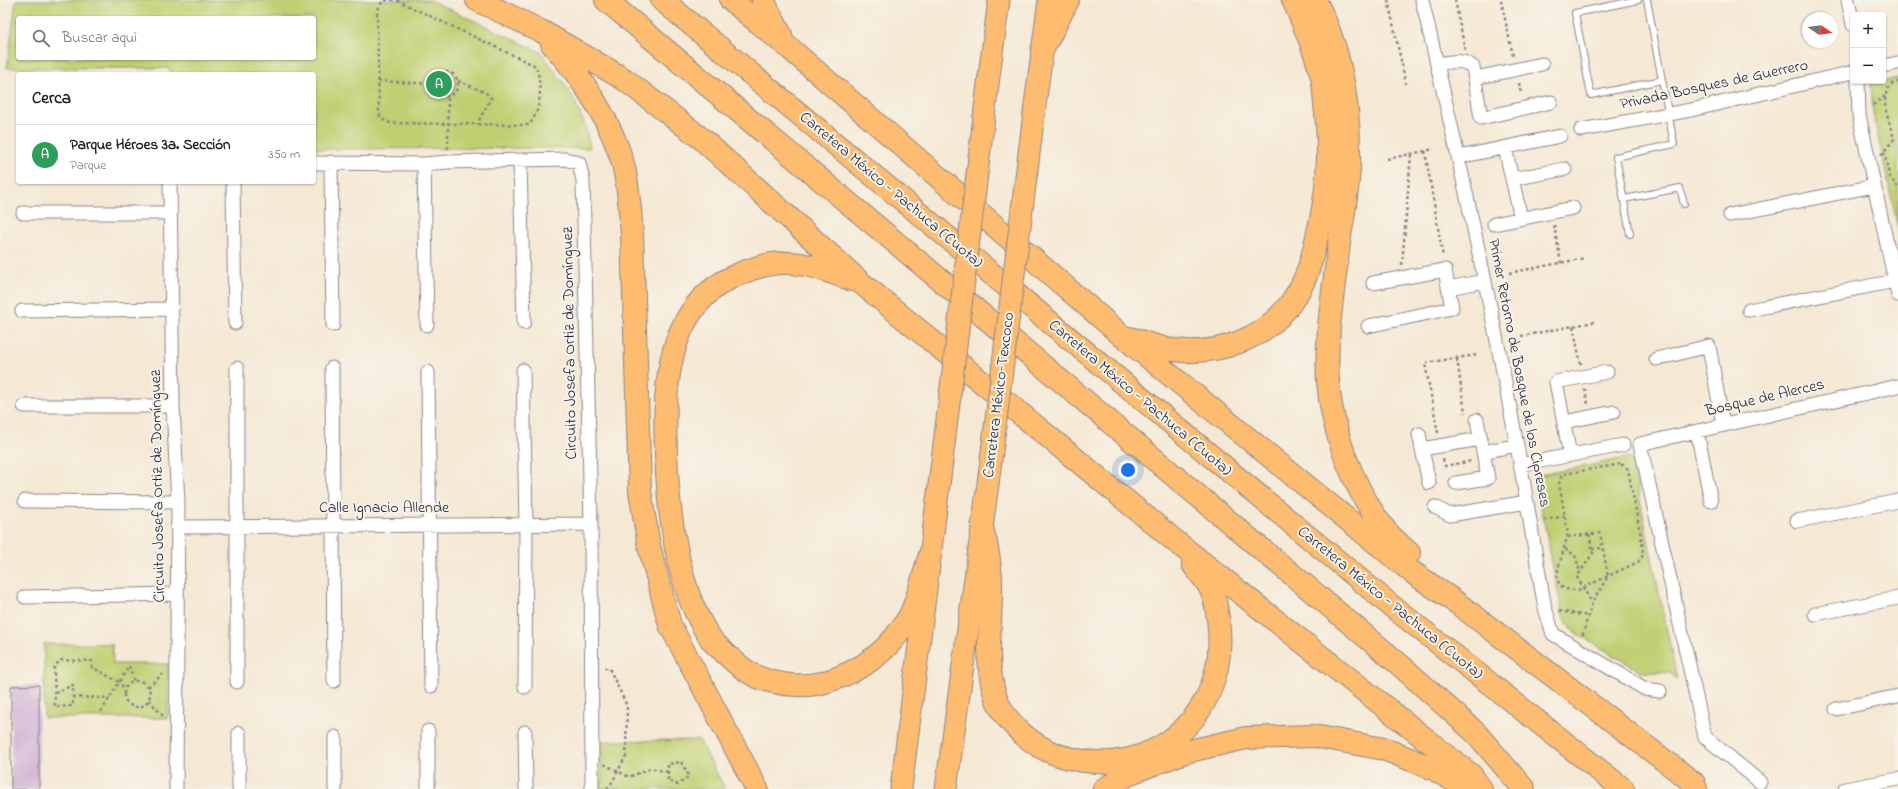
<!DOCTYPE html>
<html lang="es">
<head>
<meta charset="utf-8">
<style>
  body { margin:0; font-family:"Indie Flower",sans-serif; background:#f6f6f6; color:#202124 }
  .controls { position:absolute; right:12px; top:12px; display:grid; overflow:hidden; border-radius:4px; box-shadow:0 1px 3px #0004 }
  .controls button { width:36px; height:36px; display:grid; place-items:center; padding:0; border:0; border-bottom:1px solid #e0e0e0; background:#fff; color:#202124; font:20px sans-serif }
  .compass { position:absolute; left:1802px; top:12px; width:36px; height:36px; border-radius:50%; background:#fff; box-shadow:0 1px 3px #0004; rotate:103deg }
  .you { position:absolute; left:1128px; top:470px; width:14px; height:14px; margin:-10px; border:3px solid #fff; border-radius:50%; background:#1a73e8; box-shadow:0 0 0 6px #1a73e833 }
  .badge { display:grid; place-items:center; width:26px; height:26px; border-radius:50%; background:#ea580c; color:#fff; font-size:13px; font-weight:700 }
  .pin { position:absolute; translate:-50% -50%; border:2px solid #fff; box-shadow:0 1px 4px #0006 }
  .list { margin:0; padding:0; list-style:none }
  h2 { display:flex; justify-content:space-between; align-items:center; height:52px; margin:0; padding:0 16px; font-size:17px }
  h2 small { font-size:13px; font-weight:400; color:#757577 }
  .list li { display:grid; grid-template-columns:26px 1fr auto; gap:12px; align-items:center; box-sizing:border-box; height:60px; padding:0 16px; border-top:1px solid #e0e0e0 }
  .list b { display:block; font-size:15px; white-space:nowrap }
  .list p { margin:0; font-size:13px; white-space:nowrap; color:#757577 }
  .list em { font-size:13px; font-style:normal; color:#757577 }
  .icon { flex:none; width:22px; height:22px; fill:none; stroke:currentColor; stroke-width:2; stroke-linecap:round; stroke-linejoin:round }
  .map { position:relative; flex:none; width:1898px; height:789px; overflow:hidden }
  .search { position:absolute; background:#fff; box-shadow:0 1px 3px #0004; left:16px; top:16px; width:300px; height:44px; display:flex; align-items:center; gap:10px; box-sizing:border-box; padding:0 14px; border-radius:4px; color:#757577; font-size:15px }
  .panel { position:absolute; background:#fff; box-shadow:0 1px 3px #0004; left:16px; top:72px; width:300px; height:112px; border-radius:4px }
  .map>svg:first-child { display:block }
  .green { fill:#bfd072; stroke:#707956; fill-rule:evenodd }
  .building { fill:#d0b1d5 }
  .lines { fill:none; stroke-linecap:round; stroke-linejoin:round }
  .service-casing { stroke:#8c8588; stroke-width:8 }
  .minor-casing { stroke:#8c8588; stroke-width:15 }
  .trunk-casing { stroke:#8c8588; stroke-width:23 }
  .motorway-casing { stroke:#8c8588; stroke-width:24 }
  .path { stroke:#8c8588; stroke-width:2.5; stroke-dasharray:3 3; stroke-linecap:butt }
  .service { stroke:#fff; stroke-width:6 }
  .minor { stroke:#fff; stroke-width:13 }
  .trunk { stroke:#fdbc70; stroke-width:21 }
  .motorway { stroke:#fdbc70; stroke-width:22 }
  .trunk-bridge-casing { stroke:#8c8588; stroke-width:23; stroke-linecap:butt }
  .trunk-bridge { stroke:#fdbc70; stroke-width:21 }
  .labels { text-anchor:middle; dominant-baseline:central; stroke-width:4; stroke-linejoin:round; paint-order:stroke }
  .street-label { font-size:16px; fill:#22223b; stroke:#f7f3e8 }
</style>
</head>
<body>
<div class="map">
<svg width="1898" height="789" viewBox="0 0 1898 789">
  <rect width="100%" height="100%" fill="#f7f3e8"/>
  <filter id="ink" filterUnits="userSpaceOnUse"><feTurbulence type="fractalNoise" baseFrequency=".025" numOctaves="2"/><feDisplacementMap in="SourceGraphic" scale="8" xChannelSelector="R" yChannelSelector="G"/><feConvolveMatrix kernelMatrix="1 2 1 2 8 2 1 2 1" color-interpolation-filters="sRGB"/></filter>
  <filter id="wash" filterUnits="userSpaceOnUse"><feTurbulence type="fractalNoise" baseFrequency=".012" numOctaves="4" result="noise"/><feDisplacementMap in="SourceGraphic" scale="16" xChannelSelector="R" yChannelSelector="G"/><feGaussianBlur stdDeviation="0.9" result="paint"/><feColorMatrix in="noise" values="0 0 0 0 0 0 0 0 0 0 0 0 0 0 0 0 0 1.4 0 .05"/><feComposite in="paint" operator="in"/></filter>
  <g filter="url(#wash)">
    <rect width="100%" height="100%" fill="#f5e8d4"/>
    <!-- green -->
    <path class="green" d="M 16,0 L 430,0 L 541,52 L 571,93 L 585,125 L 590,148 L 314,149 L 314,74 L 172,74 L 169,68 L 7,68 ZM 18,18 L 314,18 L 314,58 L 18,58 Z
      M 1898,78 L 1898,228 L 1873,113 L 1871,84 Z
      M 1631,457 L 1677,679 L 1670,673 L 1663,672 L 1642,672 L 1574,632 L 1563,617 L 1535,476 Z
      M 44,644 L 112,644 L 113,664 L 168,664 L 168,718 L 44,718 Z
      M 699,740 L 725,789 L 601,789 L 601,741 Z"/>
    <g id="blocks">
      <!-- building -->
      <path class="building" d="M 39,685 L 39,789 L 11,789 L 11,686 Z"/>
    </g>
  </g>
  <g filter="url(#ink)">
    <use href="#blocks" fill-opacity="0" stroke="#8c8588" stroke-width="1"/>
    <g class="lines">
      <!-- service casing -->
      <g class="service-casing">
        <path id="service" d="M 1638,0 L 1575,13 L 1591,95 L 1662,80
          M 1624,199 L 1680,188 L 1684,204
          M 1630,234 L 1616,157 L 1674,144 L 1647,0"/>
      </g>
      <!-- minor casing -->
      <g class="minor-casing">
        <path id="minor" d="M 1422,0 C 1457,148 1490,296 1517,446 C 1527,500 1535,554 1545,608 L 1553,634 L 1645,689 L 1660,691
          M 1848,0 L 1853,25
          M 1437,64 C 1450,62 1462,58 1473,67 L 1481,118 L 1551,102
          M 1883,66 L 1898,63
          M 1475,78 L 1542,64
          M 1858,81 L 1859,115 L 1898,295
          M 1581,130 L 1691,110 L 1853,72
          M 1505,148 L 1521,218
          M 1459,157 L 1560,136
          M 520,161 L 524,323
          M 331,162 L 333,325
          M 314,163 L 424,164 L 448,162 L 565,159 L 579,163 L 583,180 L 591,524 L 592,789
          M 424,164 L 427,325
          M 1512,179 L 1565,169
          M 170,182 L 173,406 L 178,502 L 176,789
          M 233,182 L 235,323
          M 23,213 L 171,213
          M 1730,215 L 1874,186
          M 1494,224 L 1573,208
          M 1448,288 L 1485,281
          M 1749,310 L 1895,281
          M 22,311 L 172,309
          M 1368,326 L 1452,308 L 1445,270 L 1373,283
          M 1656,359 L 1709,346 L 1723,425
          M 237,368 L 237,682
          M 332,368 L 334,681
          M 523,370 L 526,525 L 525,687
          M 428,372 L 431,686
          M 24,406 L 173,406
          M 1564,422 L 1614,412
          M 1697,431 L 1711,501
          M 1419,434 L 1429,483
          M 1422,449 L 1480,439
          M 1483,452 L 1517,445
          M 1570,455 L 1556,382 L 1607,372
          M 1520,465 L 1623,445
          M 1456,483 L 1488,478 L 1477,420
          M 25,501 L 178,502
          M 1435,507 L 1450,515 L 1527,502
          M 1797,521 L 1898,501
          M 177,527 L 591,524
          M 25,597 L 177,594
          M 1815,614 L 1898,598
          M 1836,709 L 1898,696
          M 428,731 L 428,789
          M 525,732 L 526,789
          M 1760,782 L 1705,737 L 1640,444 L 1898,386
          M 239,789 L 239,733
          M 335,789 L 335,737
          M 1845,789 L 1898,779"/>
      </g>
      <!-- trunk casing -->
      <g class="trunk-casing">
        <path id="trunk" d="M 989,76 L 999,0
          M 1035,105 L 1049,0
          M 901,789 L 940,477
          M 946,789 L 988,484"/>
      </g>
      <!-- motorway casing -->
      <g class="motorway-casing">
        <path id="motorway" d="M 477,0 L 541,31 L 624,79 L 702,139 L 860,282 L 1180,545 L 1471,775 L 1481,789
          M 606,0 L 1400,665 L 1476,733 L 1524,789
          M 662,0 L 1389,604 L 1623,789
          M 731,0 L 788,47 L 1121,335 L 1412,572 L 1457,603 L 1694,783 L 1696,789
          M 763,0 L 781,35
          M 1315,0 C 1341,48 1350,107 1349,162 C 1349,188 1343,216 1339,243 C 1334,288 1325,336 1328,382 C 1332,432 1353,487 1383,527 C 1390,537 1401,545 1409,553
          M 552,44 C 583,79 610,118 623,164 C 629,187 630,211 632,234 L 640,491 L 649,546 L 670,625 L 757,789
          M 1042,51 L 1068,0
          M 852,280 C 830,272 807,262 784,263 C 769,263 753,268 739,274 C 660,306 663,400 667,473 C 670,524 680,596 711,639 C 714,644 719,647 723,651 C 733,661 746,673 760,678 C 779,685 805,688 825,682 C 863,671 891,650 910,615 C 919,597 924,571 931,552
          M 1130,338 C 1144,342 1159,348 1174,350 C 1221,356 1271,337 1296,295 C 1310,274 1314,248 1320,224 C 1329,182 1330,146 1325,104 C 1324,95 1324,85 1322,77 C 1315,50 1304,25 1293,0
          M 982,527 C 988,549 992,570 991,593 C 991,628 984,664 996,698 C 1005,721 1026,740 1048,751 C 1136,789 1227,726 1219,630 C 1218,618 1217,603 1212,592 C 1208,582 1199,573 1193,564
          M 1104,789 L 1133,772 L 1185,752 L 1246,738 L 1314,736 L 1384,749 L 1434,769 L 1467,789"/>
      </g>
      <!-- path -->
      <path class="path" d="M 394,0 L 387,0 L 380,4 L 377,14 L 379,114 L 382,119 L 390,123 L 529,125 C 542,110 542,84 536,66 L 396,0
        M 1388,0 L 1406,84
        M 1455,0 L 1465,50
        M 1501,0 L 1513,56
        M434 84a12 12 0 1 1 24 0a12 12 0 1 1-24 0Z
        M 378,81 L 435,84
        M 458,81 L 485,92 L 491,98 L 477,124
        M 1519,83 L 1521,95
        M 1873,105 L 1885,96
        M 448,149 L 448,95
        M 1425,151 L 1443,257
        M 1884,152 L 1890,178 L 1898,187
        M 1881,155 L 1894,139 C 1890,122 1878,100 1891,84 L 1898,82
        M 1387,159 L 1434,149
        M 1554,225 L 1561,263
        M 1402,265 L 1411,154
        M 1509,273 L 1585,258
        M 1573,326 L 1581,365
        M 1521,336 L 1594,322
        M 1457,359 L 1465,413
        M 1585,389 L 1588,404
        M 1438,433 L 1425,363 L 1476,355
        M 1443,459 L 1445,466 L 1472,461
        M 1621,464 L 1628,469 L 1643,548 L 1642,557 L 1638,562 L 1578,590 L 1564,589 L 1559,584 L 1557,573 L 1568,534 L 1559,483 L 1561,477 L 1564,474 Z
        M 1544,520 L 1565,516
        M 1589,534 L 1593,553 L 1577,577 L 1592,603
        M 1568,537 L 1600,533 L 1608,576 L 1592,603 L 1582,637
        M 1565,549 L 1575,555 L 1580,571
        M 1592,549 L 1603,548
        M 1559,611 L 1588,616
        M 604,668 L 609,668 L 627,706 L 626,756 L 610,786 L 605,789
        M124 694a13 13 0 1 1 26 0a13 13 0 1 1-26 0Z
        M 148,687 L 163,674
        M 55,693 L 73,685 L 73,706 L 55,707 L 54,668 L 60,660 L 92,661 L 92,667 L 119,682 L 125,689
        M 73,697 L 110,698
        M 149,700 L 163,716
        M 101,712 L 129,666 L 134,682
        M 681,762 L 689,776 L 678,785 L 668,781 L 668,764 Z
        M 604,764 L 629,777 L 651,768 L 668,772"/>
      <!-- service -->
      <use href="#service" class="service"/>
      <!-- minor -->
      <use href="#minor" class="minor"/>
      <!-- trunk -->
      <use href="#trunk" class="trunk"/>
      <!-- motorway -->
      <use href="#motorway" class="motorway"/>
      <!-- trunk-bridge casing -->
      <g class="trunk-bridge-casing">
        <path id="trunk-bridge" d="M 940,477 L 989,76
          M 988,484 L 1035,105"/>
      </g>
      <!-- trunk-bridge -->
      <use href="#trunk-bridge" class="trunk-bridge"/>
    </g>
  </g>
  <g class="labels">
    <!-- street labels -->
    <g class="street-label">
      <text transform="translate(1714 85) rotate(-12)">Privada Bosques de Guerrero</text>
      <text transform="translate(891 190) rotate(40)">Carretera México - Pachuca (Cuota)</text>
      <text transform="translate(570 343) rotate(-91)">Circuito Josefa Ortiz de Domínguez</text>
      <text transform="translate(1519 373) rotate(79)">Primer Retorno de Bosque de los Cipreses</text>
      <text transform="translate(999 395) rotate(-83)">Carretera México-Texcoco</text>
      <text transform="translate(1140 398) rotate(40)">Carretera México - Pachuca (Cuota)</text>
      <text transform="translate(1765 398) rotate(-13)">Bosque de Alerces</text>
      <text transform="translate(158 486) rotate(-91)">Circuito Josefa Ortiz de Domínguez</text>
      <text x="384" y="508">Calle Ignacio Allende</text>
      <text transform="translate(1390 603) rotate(39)">Carretera México - Pachuca (Cuota)</text>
    </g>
  </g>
</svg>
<div class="controls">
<button>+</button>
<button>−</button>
</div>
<svg class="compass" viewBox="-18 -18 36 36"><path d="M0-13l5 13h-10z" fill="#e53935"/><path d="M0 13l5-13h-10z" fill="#757577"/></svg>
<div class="you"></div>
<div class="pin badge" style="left:439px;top:84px;background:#2e9e5b">A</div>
<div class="search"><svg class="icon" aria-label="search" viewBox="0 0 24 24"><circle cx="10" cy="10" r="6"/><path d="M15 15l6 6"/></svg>Buscar aquí</div>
<section class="panel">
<h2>Cerca<small></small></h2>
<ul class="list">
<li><span class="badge" style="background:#2e9e5b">A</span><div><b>Parque Héroes 3a. Sección</b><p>Parque</p></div><em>350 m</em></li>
</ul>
</section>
</div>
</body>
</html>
